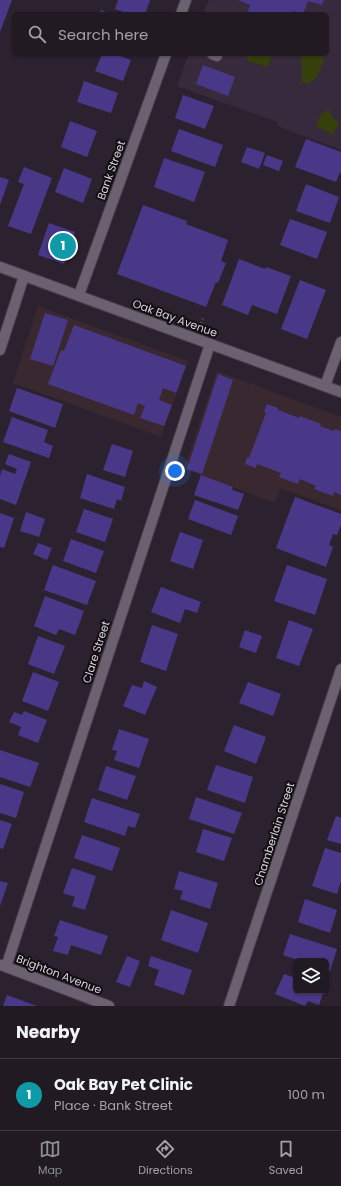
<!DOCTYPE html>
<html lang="en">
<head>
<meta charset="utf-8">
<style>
  body { margin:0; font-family:Poppins,sans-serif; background:#2d2730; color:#f1f3f6 }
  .controls { position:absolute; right:12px; bottom:12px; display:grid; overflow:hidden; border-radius:6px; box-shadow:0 1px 3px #0004 }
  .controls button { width:36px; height:36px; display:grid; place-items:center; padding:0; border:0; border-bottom:1px solid #3e3841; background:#211a23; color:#f1f3f6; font:20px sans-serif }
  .you { position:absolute; left:175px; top:471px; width:14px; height:14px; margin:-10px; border:3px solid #fff; border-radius:50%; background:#1a73e8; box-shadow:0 0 0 6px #1a73e833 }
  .badge { display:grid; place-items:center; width:26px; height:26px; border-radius:50%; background:#8c9099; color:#fff; font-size:13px; font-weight:700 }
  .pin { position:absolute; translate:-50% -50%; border:2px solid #fff; box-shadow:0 1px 4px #0006 }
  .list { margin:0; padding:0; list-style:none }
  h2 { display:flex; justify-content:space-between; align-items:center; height:52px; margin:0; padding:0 16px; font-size:17px }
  h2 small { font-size:13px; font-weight:400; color:#a2a1a6 }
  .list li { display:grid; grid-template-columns:26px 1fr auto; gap:12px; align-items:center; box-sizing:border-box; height:72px; padding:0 16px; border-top:1px solid #3e3841 }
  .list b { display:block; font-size:15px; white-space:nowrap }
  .list p { margin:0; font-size:13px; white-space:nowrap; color:#a2a1a6 }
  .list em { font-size:13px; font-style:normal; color:#a2a1a6 }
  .icon { flex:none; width:22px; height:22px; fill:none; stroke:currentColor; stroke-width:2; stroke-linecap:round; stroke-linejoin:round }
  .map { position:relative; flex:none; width:341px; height:1006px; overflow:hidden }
  .search { position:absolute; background:#211a23; box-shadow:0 1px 3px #0004; left:12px; right:12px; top:12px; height:44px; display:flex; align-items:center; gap:10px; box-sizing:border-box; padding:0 14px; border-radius:6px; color:#a2a1a6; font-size:15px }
  .sheet { height:124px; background:#211a23 }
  nav { display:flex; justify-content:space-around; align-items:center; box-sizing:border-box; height:56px; border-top:1px solid #3e3841; background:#211a23; font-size:11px; color:#a2a1a6 }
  nav a { display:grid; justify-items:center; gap:2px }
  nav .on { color:#8c9099 }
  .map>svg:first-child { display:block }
  .commercial { fill:#3a2830 }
  .built { fill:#372a3c }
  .green { fill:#35400c }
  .building { fill:#493888 }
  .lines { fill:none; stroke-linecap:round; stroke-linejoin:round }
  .lane-casing { stroke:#47404a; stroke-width:12 }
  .street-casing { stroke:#47404a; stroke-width:12 }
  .secondary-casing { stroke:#47404a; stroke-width:12 }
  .path { stroke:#615864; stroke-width:2.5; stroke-dasharray:1 3; stroke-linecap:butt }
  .lane { stroke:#6c6170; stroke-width:10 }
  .street { stroke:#6c6170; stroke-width:10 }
  .secondary { stroke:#6c6170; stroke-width:10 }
  .labels { text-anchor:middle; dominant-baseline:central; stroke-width:4; stroke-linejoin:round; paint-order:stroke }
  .street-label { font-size:11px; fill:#d9d3db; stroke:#120e13 }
</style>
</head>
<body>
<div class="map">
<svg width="341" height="1006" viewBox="0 0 341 1006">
  <rect width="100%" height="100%" fill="#2c222f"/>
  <!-- commercial -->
  <path class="commercial" d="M 38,306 L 188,361 L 161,437 L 13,383 Z
    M 217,371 L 341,417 L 341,510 L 280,488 L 275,503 L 184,469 Z"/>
  <!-- built -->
  <path class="built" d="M 209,0 L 341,0 L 341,150 L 277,126 L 278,122 L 177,86 L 189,54 L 327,54 L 327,14 L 203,14 Z"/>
  <!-- green -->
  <path class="green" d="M 248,54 L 272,54 L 268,67 L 248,61 L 247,57 Z
    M 293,54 L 326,54 L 317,77 L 308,84 L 302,82 L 301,57 Z
    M 329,110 L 333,119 L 339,122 L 333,135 L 316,126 L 321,114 Z"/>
  <!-- building -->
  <path class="building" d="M 0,0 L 12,0 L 0,32 Z
    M 118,0 L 150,0 L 145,14 L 129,14 L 115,9 Z
    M 238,0 L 324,0 L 322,5 L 308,1 L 303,14 L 293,11 L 292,14 L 247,14 L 250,5 Z
    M 101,10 L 111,14 L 100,14 Z
    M 102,54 L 115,54 L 131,60 L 123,81 L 95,71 Z
    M 203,65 L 235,77 L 228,96 L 196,84 Z
    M 84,81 L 118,93 L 111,113 L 77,102 Z
    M 183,95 L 214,106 L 205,129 L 175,118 Z
    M 70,121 L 97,131 L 87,157 L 61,147 Z
    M 179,129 L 223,145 L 215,167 L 171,151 Z
    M 306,139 L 341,152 L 341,173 L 340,172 L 336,182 L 295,167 Z
    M 247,147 L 265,153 L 259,169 L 241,162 Z
    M 267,155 L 283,161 L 279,171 L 263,165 Z
    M 164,158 L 205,172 L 194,202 L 154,187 Z
    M 24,167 L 52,178 L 31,234 L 8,226 L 24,184 L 18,182 Z
    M 64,168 L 92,179 L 83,203 L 55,192 Z
    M 0,177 L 9,180 L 0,205 Z
    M 306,184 L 339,197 L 330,223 L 296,211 Z
    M 143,205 L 187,221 L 186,224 L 228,240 L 221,261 L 226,263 L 218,283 L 216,282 L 206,307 L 117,274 Z
    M 290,219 L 327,232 L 317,259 L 280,245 Z
    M 49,223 L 75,232 L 64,264 L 38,255 Z
    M 239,259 L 265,269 L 266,267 L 291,276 L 277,314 L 252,305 L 248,315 L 222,305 Z
    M 300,280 L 326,290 L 307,339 L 281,329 Z
    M 45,313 L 68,320 L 53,366 L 30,359 Z
    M 74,325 L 186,366 L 176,393 L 163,388 L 159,400 L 172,405 L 164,426 L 140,418 L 145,406 L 138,403 L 134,415 L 48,384 L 61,350 L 64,351 Z
    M 218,374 L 233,380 L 202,474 L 187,469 Z
    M 17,388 L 63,404 L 55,428 L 9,411 Z
    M 267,404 L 278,408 L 278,410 L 299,418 L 300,416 L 321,424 L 320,426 L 334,431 L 335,429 L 341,431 L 341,495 L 334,492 L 333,496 L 314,489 L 316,486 L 300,479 L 298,484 L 279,477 L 281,473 L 257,464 L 256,468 L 245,464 L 247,457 L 249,458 L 266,413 L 264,412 Z
    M 12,417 L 48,430 L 44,442 L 53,446 L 49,458 L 3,442 Z
    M 112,444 L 133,451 L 125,477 L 103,470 Z
    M 9,454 L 31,462 L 16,505 L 0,499 L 0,476 L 2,469 L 15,474 L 17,469 L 5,464 Z
    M 87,474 L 125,487 L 121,501 L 117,499 L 114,509 L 80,498 Z
    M 201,475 L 233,487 L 232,490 L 244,494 L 238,510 L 194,495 Z
    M 295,497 L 341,514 L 341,525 L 337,535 L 333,534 L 329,545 L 333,547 L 326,567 L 276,548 Z
    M 195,500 L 238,516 L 231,535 L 188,519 Z
    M 84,509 L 113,519 L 105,542 L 76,532 Z
    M 26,512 L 45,519 L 39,537 L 20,531 Z
    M 0,513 L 14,518 L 4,548 L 0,547 Z
    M 180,532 L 203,540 L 193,569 L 170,561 Z
    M 71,539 L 104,551 L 96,573 L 63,561 Z
    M 38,543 L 52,548 L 47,560 L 33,554 Z
    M 53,565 L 96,581 L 87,605 L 44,590 Z
    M 287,565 L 327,579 L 315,615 L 274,601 Z
    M 161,587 L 201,602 L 197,613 L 185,609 L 180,623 L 151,612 Z
    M 45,596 L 84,611 L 75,635 L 59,629 L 56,635 L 34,626 Z
    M 289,620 L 313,629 L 299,666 L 276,658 Z
    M 152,625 L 178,634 L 166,671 L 140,662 Z
    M 245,630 L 262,636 L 256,653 L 239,647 Z
    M 38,636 L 65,646 L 54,674 L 28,664 Z
    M 33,672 L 59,682 L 48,711 L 22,701 Z
    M 144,681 L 157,687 L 145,715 L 123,706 L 132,685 L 142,688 Z
    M 248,682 L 281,694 L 273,716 L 239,703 Z
    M 24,711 L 47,720 L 38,743 L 18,735 L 21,727 L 9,722 L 14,712 L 22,715 Z
    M 234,725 L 266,737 L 256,764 L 224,751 Z
    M 119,729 L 149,739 L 139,768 L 114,760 L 117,751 L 112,750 Z
    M 0,750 L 39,763 L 30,787 L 0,777 Z
    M 216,765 L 253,777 L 245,803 L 207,790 Z
    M 106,766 L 136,776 L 127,800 L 98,790 Z
    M 0,784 L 24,792 L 16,818 L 0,813 Z
    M 196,797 L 242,813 L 234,834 L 189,819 Z
    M 92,798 L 140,814 L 135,828 L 128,826 L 125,836 L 84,822 Z
    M 336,816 L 341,818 L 341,844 L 327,840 Z
    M 0,820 L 12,824 L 3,849 L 0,848 Z
    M 203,829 L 232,838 L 224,861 L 196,852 Z
    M 82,835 L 120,848 L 112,871 L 74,858 Z
    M 325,848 L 341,853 L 341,881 L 337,894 L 312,886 Z
    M 72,868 L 96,876 L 85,910 L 72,906 L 75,897 L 63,893 Z
    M 179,871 L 218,883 L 210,909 L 180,899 L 183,891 L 174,889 Z
    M 0,881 L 8,883 L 0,906 Z
    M 305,899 L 337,910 L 330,933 L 298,922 Z
    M 171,910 L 208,923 L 198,953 L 161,940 Z
    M 60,920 L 108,936 L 101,955 L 71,945 L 68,955 L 53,951 L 58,937 L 54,936 Z
    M 290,934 L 337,949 L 330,971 L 326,969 L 326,961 L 301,961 L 283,955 Z
    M 127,956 L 140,961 L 130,987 L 116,982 Z
    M 151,956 L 192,970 L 184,995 L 154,985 L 159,970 L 148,966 Z
    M 284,974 L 296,978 L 296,991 L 318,991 L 323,993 L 319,1005 L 308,1001 L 305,1006 L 275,994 Z
    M 7,995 L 37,1006 L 3,1006 Z"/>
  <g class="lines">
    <!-- lane casing -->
    <g class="lane-casing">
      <path id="lane" d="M 212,54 L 217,56"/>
    </g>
    <!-- street casing -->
    <g class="street-casing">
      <path id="street" d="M 181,14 L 186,0
        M 79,295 L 166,54
        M 0,350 L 24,276
        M 325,386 L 341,342
        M 1,965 L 109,1006
        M 6,967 L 210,344
        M 229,1006 L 341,669"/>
    </g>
    <!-- secondary casing -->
    <g class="secondary-casing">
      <path id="secondary" d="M 0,267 L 341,392"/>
    </g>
    <!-- path -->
    <path class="path" d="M 200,327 L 203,318"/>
    <!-- lane -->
    <use href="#lane" class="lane"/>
    <!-- street -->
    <use href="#street" class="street"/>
    <!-- secondary -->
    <use href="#secondary" class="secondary"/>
  </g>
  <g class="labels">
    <!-- street labels -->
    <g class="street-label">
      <text transform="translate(111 170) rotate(-70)">Bank Street</text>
      <text transform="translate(175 318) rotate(20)">Oak Bay Avenue</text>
      <text transform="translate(96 652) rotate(-72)">Clare Street</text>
      <text transform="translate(274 834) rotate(-72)">Chamberlain Street</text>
      <text transform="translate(59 974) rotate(21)">Brighton Avenue</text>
    </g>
  </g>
</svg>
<div class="controls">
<button><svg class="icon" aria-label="layers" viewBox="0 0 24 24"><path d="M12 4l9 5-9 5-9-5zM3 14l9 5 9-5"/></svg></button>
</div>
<div class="you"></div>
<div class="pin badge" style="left:63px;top:246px;background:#0f9aa8">1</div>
<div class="search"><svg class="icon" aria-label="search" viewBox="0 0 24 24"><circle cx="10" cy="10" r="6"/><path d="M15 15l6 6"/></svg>Search here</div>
</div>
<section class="sheet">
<h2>Nearby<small></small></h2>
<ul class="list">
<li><span class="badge" style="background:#0f9aa8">1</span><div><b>Oak Bay Pet Clinic</b><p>Place · Bank Street</p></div><em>100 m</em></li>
</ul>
</section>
<nav>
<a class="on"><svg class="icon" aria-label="map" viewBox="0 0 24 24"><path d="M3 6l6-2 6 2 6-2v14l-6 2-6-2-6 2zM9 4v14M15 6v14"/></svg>Map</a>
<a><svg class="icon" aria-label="directions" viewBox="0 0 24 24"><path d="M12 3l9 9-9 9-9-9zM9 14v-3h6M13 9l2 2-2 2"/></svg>Directions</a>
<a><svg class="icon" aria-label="saved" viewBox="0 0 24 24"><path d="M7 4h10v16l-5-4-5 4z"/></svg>Saved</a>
</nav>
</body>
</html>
